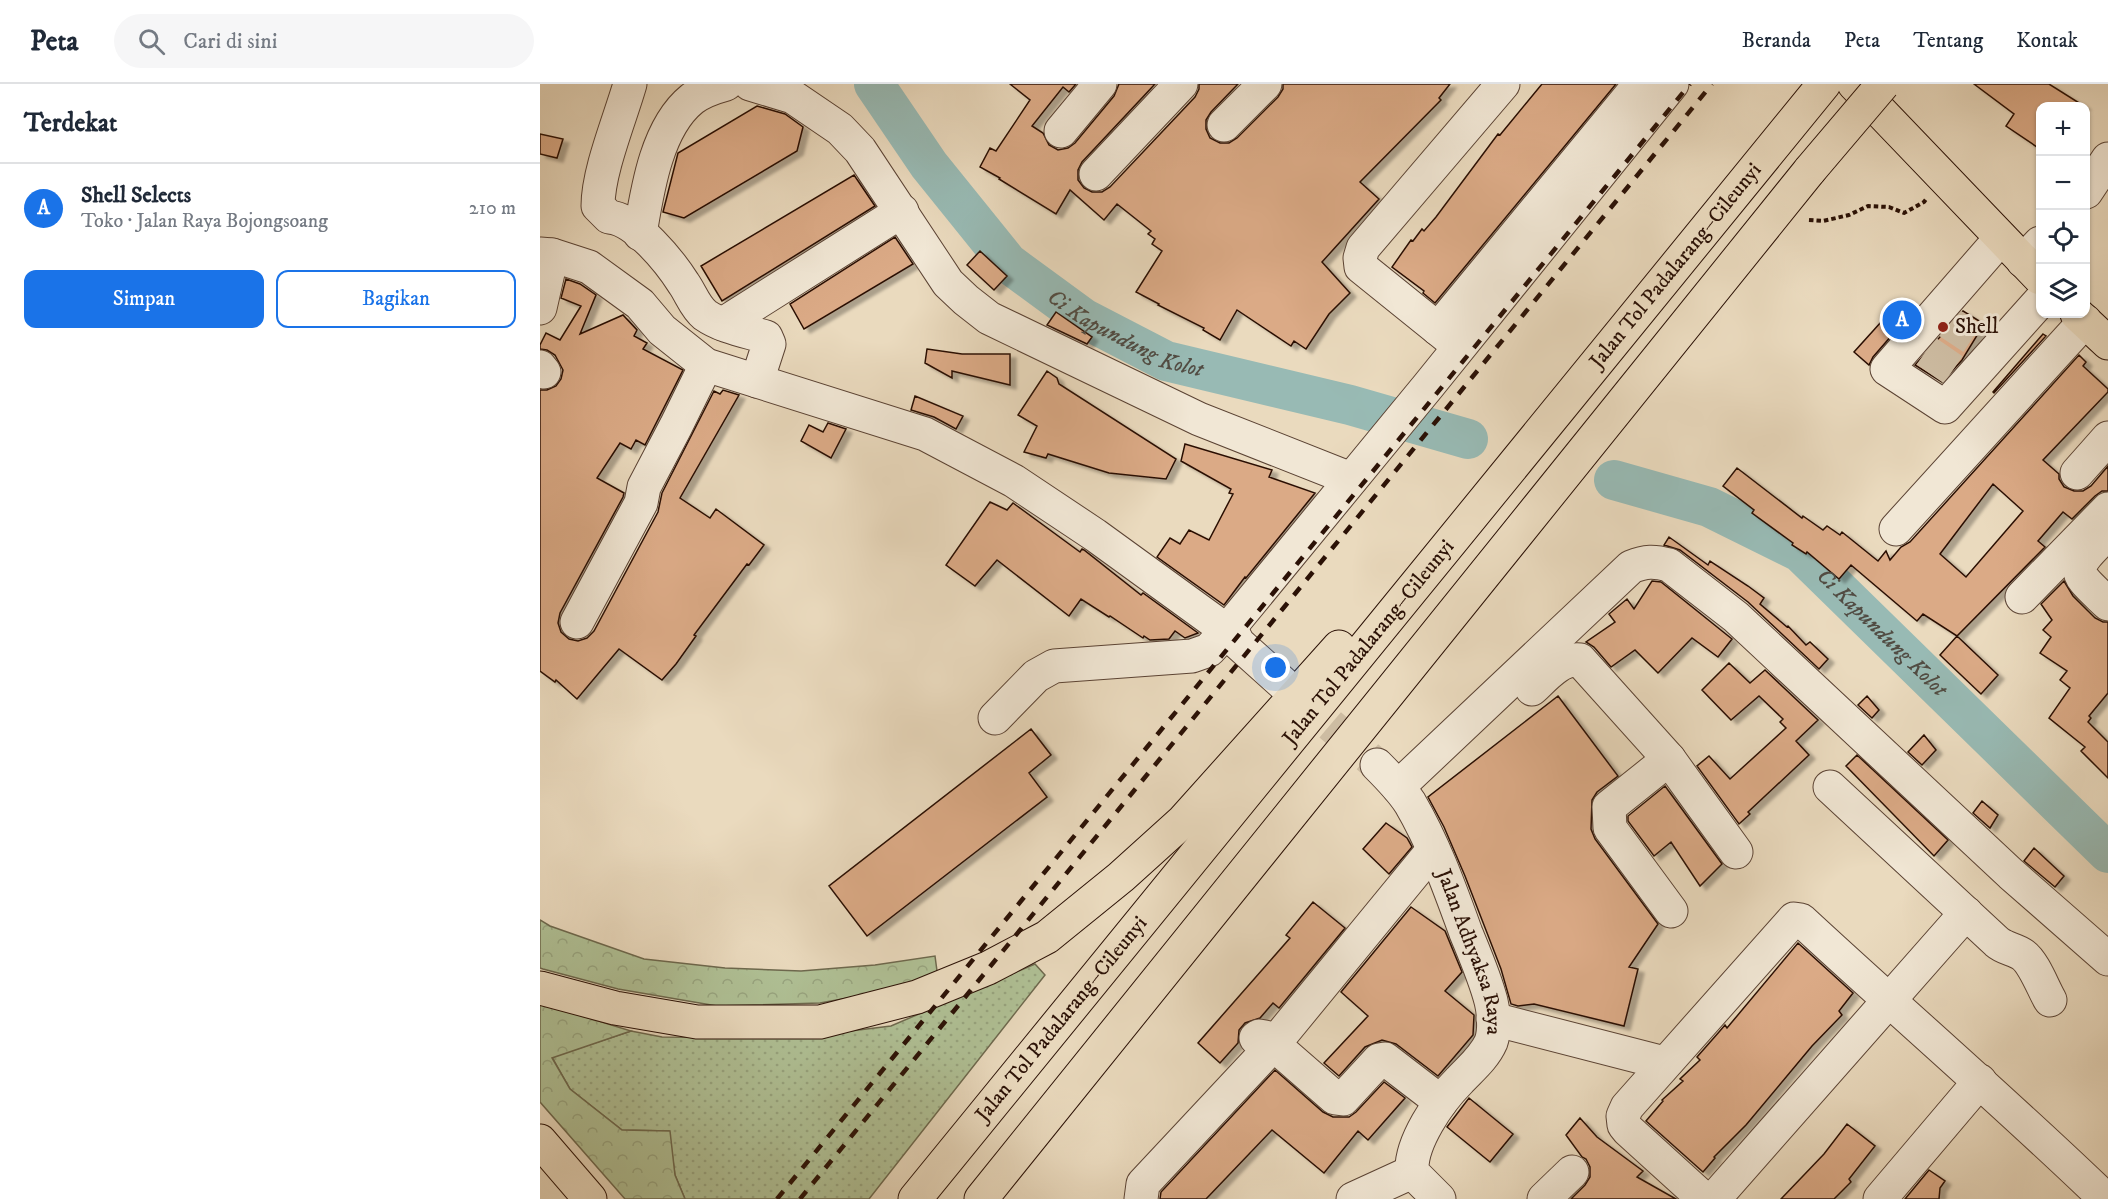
<!DOCTYPE html>
<html lang="id">
<head>
<meta charset="utf-8">
<style>
  body { margin:0; font-family:"IM FELL DW Pica",serif; background:#f6f6f7; color:#1f2937 }
  .controls { position:absolute; right:18px; top:18px; display:grid; overflow:hidden; border-radius:12px; box-shadow:0 2px 4px #0004 }
  .controls button { width:54px; height:54px; display:grid; place-items:center; padding:0; border:0; border-bottom:2px solid #e0e1e3; background:#fff; color:#1f2937; font:30px sans-serif }
  .you { position:absolute; left:736px; top:584px; width:21px; height:21px; margin:-15px; border:4px solid #fff; border-radius:50%; background:#1a73e8; box-shadow:0 0 0 9px #1a73e833 }
  .badge { display:grid; place-items:center; width:39px; height:39px; border-radius:50%; background:#1a73e8; color:#fff; font-size:20px; font-weight:700 }
  .pin { position:absolute; translate:-50% -50%; border:3px solid #fff; box-shadow:0 2px 6px #0006 }
  .list { margin:0; padding:0; list-style:none }
  h2 { display:flex; justify-content:space-between; align-items:center; height:78px; margin:0; padding:0 24px; font-size:26px }
  h2 small { font-size:20px; font-weight:400; color:#747a83 }
  .list li { display:grid; grid-template-columns:39px 1fr auto; gap:18px; align-items:center; box-sizing:border-box; height:90px; padding:0 24px; border-top:2px solid #e0e1e3 }
  .list b { display:block; font-size:22px; white-space:nowrap }
  .list p { margin:0; font-size:20px; white-space:nowrap; color:#747a83 }
  .list em { font-size:20px; font-style:normal; color:#747a83 }
  .actions { display:flex; gap:12px; padding:18px 24px }
  .actions a { flex:1; padding:14px 0; border:2px solid #1a73e8; border-radius:12px; text-align:center; font-size:21px; color:#1a73e8 }
  .actions .main { background:#1a73e8; color:#fff }
  .icon { flex:none; width:33px; height:33px; fill:none; stroke:currentColor; stroke-width:2; stroke-linecap:round; stroke-linejoin:round }
  .map { position:relative; flex:none; width:1568px; height:1115px; overflow:hidden }
  header { display:flex; align-items:center; gap:36px; box-sizing:border-box; height:84px; padding:0 30px; background:#fff; border-bottom:2px solid #e0e1e3 }
  header strong { font-size:28px }
  nav { display:flex; gap:33px; margin-inline-start:auto; font-size:21px }
  .search { width:420px; height:54px; background:#f6f6f7; display:flex; align-items:center; gap:15px; box-sizing:border-box; padding:0 21px; border-radius:33px; color:#747a83; font-size:22px }
  main { display:flex }
  aside { flex:1; background:#fff }
  .map>svg:first-child { display:block }
  .grass { fill:url(#grass-dots); stroke:#6e694e; stroke-width:1.5 }
  .forest { fill:url(#forest-crowns); stroke:#6e694e; stroke-width:1.5 }
  .lines { fill:none; stroke-linecap:round; stroke-linejoin:round }
  .river { stroke:#98bab4; stroke-width:40 }
  .building { fill:#dbaa86; stroke:#2b1106; stroke-width:1.5; fill-rule:evenodd; filter:url(#shadow) }
  .minor-tunnel { stroke:#cdbca2; stroke-width:33; stroke-dasharray:33 16; stroke-linecap:butt }
  .minor-casing { stroke:#5b4334; stroke-width:35 }
  .major-casing { stroke:#2b1106; stroke-width:35 }
  .highway-casing { stroke:#2b1106; stroke-width:35 }
  .path { stroke:#2b1106; stroke-width:4; stroke-dasharray:4.5 3; stroke-linecap:butt }
  .minor { stroke:#f1e7d5; stroke-width:33 }
  .major { stroke:#eadabe; stroke-width:33 }
  .highway { stroke:#eadabe; stroke-width:33 }
  .rail { stroke:#2b1106; stroke-width:4.5; stroke-dasharray:10 10; stroke-linecap:butt }
  .highway-bridge-casing { stroke:#2b1106; stroke-width:35; stroke-linecap:butt }
  .highway-bridge { stroke:#eadabe; stroke-width:33 }
  .poi-dot { fill:#8f2418; stroke:#f1e7d5; stroke-width:2 }
  .labels { text-anchor:middle; dominant-baseline:central; stroke-width:6; stroke-linejoin:round; paint-order:stroke }
  .street-label { font-size:21px; fill:#2b1106; stroke:#f1e7d5 }
  .poi-label { font-size:21px; fill:#2b1106; stroke:#f1e7d5; text-anchor:start }
  .water-label { font-size:22px; font-style:italic; fill:#514c43; stroke:#f1e7d5 }
</style>
</head>
<body>
<header>
<strong>Peta</strong>
<div class="search"><svg class="icon" aria-label="search" viewBox="0 0 24 24"><circle cx="10" cy="10" r="6"/><path d="M15 15l6 6"/></svg>Cari di sini</div>
<nav><a>Beranda</a><a>Peta</a><a>Tentang</a><a>Kontak</a></nav>
</header>
<main>
<aside>
<h2>Terdekat<small></small></h2>
<ul class="list">
<li><span class="badge">A</span><div><b>Shell Selects</b><p>Toko · Jalan Raya Bojongsoang</p></div><em>210 m</em></li>
</ul>
<div class="actions"><a class="main">Simpan</a><a>Bagikan</a></div>
</aside>
<div class="map">
<svg width="1568" height="1115" viewBox="0 0 1568 1115">
  <defs>
    <pattern id="grass-dots" width="8" height="8" patternUnits="userSpaceOnUse" patternTransform="scale(1.5)"><rect width="8" height="8" fill="#b0c196"/><path d="M2 2h.1M6 6h.1" fill="none" stroke="#98a580" stroke-width="1.8" stroke-linecap="round"/></pattern>
    <pattern id="forest-crowns" width="20" height="18" patternUnits="userSpaceOnUse" patternTransform="scale(1.5)"><rect width="20" height="18" fill="#b0c196"/><path d="M2 6a3 3 0 1 1 6 0M12 15a3 3 0 1 1 6 0" fill="none" stroke="#98a580"/></pattern>
    <filter id="shadow"><feDropShadow dx="6" dy="4" stdDeviation="1.5" flood-color="#0004"/></filter>
  </defs>
  <rect width="100%" height="100%" fill="#eadabe"/>
  <filter id="stains"><feTurbulence type="fractalNoise" baseFrequency=".00333" numOctaves="4"/><feColorMatrix values="0 0 0 0 .2 0 0 0 0 .09 0 0 0 0 .02 0 0 0 .5 -.17"/></filter>
  <radialGradient id="worn" r=".72"><stop offset=".6" stop-color="#630" stop-opacity="0"/><stop offset="1" stop-color="#630" stop-opacity=".3"/></radialGradient>
  <!-- grass -->
  <path class="grass" d="M 495,880 L 505,891 L 329,1115 L 145,1115 L 135,1091 L 129,1047 L 82,1046 L 30,1005 L 12,973 L 91,947 L 122,953 L 253,954 L 351,942 Z"/>
  <!-- forest -->
  <path class="forest" d="M 0,836 L 10,842 L 104,875 L 185,884 L 261,887 L 335,881 L 395,872 L 397,887 L 385,900 L 280,919 L 177,922 L 78,905 L 3,885 L 0,884 Z
    M 0,919 L 91,947 L 12,974 L 30,1005 L 82,1046 L 130,1047 L 135,1091 L 145,1115 L 85,1115 L 0,1018 Z"/>
  <g class="lines">
    <!-- river -->
    <g class="river">
      <path id="s1" d="M 334,0 L 389,81 L 468,179 L 543,234 L 626,277 L 810,321 L 928,355"/>
      <path id="s2" d="M 1074,396 L 1169,423 L 1260,468 L 1568,769"/>
    </g>
  </g>
  <!-- building -->
  <path class="building" d="M 470,0 L 536,0 L 529,8 L 523,3 L 492,42 L 503,49 L 509,61 L 518,66 L 528,64 L 535,59 L 574,12 L 579,0 L 615,0 L 542,78 L 538,86 L 538,96 L 544,104 L 552,108 L 562,108 L 570,103 L 655,13 L 659,5 L 659,0 L 698,0 L 671,28 L 666,36 L 666,45 L 670,54 L 680,59 L 689,59 L 697,54 L 738,13 L 743,5 L 743,0 L 910,0 L 899,14 L 901,16 L 820,98 L 839,115 L 782,178 L 810,209 L 789,230 L 766,265 L 754,257 L 751,262 L 697,226 L 680,256 L 663,246 L 664,244 L 618,221 L 619,220 L 596,208 L 622,167 L 612,160 L 615,155 L 608,150 L 611,147 L 577,120 L 564,136 L 530,106 L 516,130 L 459,95 L 460,94 L 440,83 L 450,64 L 456,67 L 490,16 Z
    M 1002,0 L 1076,0 L 895,219 L 883,209 L 884,207 L 852,183 L 871,156 L 873,157 L 882,145 L 884,147 L 896,133 L 958,50 L 960,51 Z
    M 1434,0 L 1509,0 L 1544,22 L 1500,22 L 1500,65 L 1466,42 L 1474,30 Z
    M 217,22 L 245,30 L 263,43 L 257,67 L 144,134 L 123,128 L 138,69 Z
    M 0,50 L 23,55 L 17,74 L 0,70 Z
    M 314,91 L 335,122 L 182,217 L 161,182 Z
    M 355,153 L 373,180 L 264,245 L 250,220 Z
    M 440,167 L 467,192 L 454,206 L 427,181 Z
    M 26,195 L 40,200 L 56,211 L 40,250 L 83,231 L 97,246 L 94,252 L 107,259 L 103,265 L 143,286 L 105,361 L 96,356 L 91,365 L 80,359 L 57,394 L 84,409 L 83,413 L 20,529 L 18,539 L 21,548 L 29,555 L 38,557 L 47,554 L 54,547 L 118,428 L 122,409 L 174,307 L 180,310 L 183,306 L 199,311 L 140,414 L 170,434 L 176,425 L 224,461 L 209,481 L 207,480 L 154,551 L 156,552 L 136,580 L 122,596 L 79,565 L 37,615 L 16,596 L 15,598 L 0,587 L 0,306 L 7,306 L 16,302 L 21,295 L 23,286 L 15,271 L 7,266 L 0,265 L 0,261 L 6,249 L 20,256 L 41,222 L 21,214 Z
    M 1360,217 L 1372,228 L 1333,273 L 1329,281 L 1314,268 Z
    M 1423,227 L 1444,240 L 1422,276 L 1402,298 L 1375,281 Z
    M 516,228 L 552,253 L 547,260 L 507,241 Z
    M 1503,250 L 1506,252 L 1454,309 L 1453,308 Z
    M 387,265 L 422,270 L 470,270 L 470,301 L 412,287 L 412,294 L 385,279 Z
    M 1539,271 L 1546,278 L 1543,282 L 1568,305 L 1568,308 L 1503,376 L 1519,390 L 1519,395 L 1524,403 L 1534,407 L 1543,407 L 1551,402 L 1568,382 L 1568,407 L 1562,407 L 1555,412 L 1532,435 L 1523,428 L 1498,457 L 1505,463 L 1417,552 L 1383,530 L 1377,537 L 1311,481 L 1299,495 L 1267,468 L 1266,470 L 1252,461 L 1253,459 L 1212,429 L 1214,426 L 1183,402 L 1197,384 L 1262,434 L 1263,432 L 1283,446 L 1287,442 L 1300,451 L 1302,448 L 1338,477 L 1346,467 L 1350,476 L 1361,463 L 1370,458 ZM 1453,400 L 1483,427 L 1426,493 L 1400,470 Z
    M 507,287 L 517,294 L 519,300 L 636,375 L 626,395 L 569,389 L 508,370 L 506,374 L 484,368 L 497,342 L 478,331 Z
    M 375,312 L 423,332 L 416,345 L 394,333 L 371,326 Z
    M 288,339 L 306,345 L 291,374 L 261,357 L 269,341 L 283,348 Z
    M 645,360 L 732,386 L 729,393 L 775,409 L 706,494 L 705,493 L 684,521 L 617,473 L 630,454 L 640,460 L 649,446 L 669,456 L 693,410 L 689,409 L 691,405 L 641,377 Z
    M 450,418 L 467,426 L 473,419 L 540,468 L 542,465 L 544,466 L 601,511 L 603,509 L 658,549 L 645,554 L 635,547 L 629,555 L 610,556 L 604,552 L 603,554 L 570,532 L 569,533 L 541,515 L 529,532 L 457,476 L 435,502 L 406,481 Z
    M 1129,453 L 1168,481 L 1170,477 L 1208,502 L 1224,514 L 1220,520 L 1247,543 L 1248,542 L 1266,561 L 1270,558 L 1288,575 L 1279,585 L 1208,518 L 1140,466 L 1124,461 Z
    M 1112,497 L 1121,498 L 1192,555 L 1178,573 L 1152,554 L 1118,589 L 1095,566 L 1071,583 L 1054,563 L 1046,558 L 1075,538 L 1069,530 L 1087,515 L 1094,525 Z
    M 1524,497 L 1533,512 L 1555,534 L 1563,538 L 1568,538 L 1568,609 L 1549,632 L 1551,634 L 1548,638 L 1568,658 L 1568,694 L 1541,667 L 1545,663 L 1509,634 L 1530,604 L 1520,596 L 1527,587 L 1500,569 L 1511,553 L 1503,546 L 1512,536 L 1501,520 Z
    M 1417,552 L 1458,591 L 1441,610 L 1400,571 Z
    M 1189,579 L 1210,599 L 1225,586 L 1278,636 L 1256,657 L 1269,671 L 1208,728 L 1210,730 L 1199,740 L 1157,682 L 1169,672 L 1190,695 L 1246,644 L 1240,638 L 1243,635 L 1219,612 L 1191,636 L 1162,606 Z
    M 1018,612 L 1078,692 L 1057,708 L 1052,716 L 1051,745 L 1055,755 L 1118,840 L 1089,883 L 1098,885 L 1084,942 L 994,920 L 978,922 L 971,920 L 961,885 L 925,792 L 904,743 L 888,713 Z
    M 1327,612 L 1339,626 L 1332,634 L 1318,621 Z
    M 491,645 L 511,671 L 489,689 L 507,713 L 327,852 L 289,802 Z
    M 1384,651 L 1396,666 L 1382,681 L 1368,668 Z
    M 1317,671 L 1408,756 L 1394,772 L 1306,682 Z
    M 1125,702 L 1182,780 L 1160,802 L 1131,758 L 1114,772 L 1088,737 L 1088,732 Z
    M 1442,717 L 1458,731 L 1450,744 L 1433,729 Z
    M 846,739 L 867,754 L 872,763 L 849,790 L 823,765 Z
    M 1494,764 L 1524,792 L 1515,803 L 1484,777 Z
    M 773,818 L 805,844 L 739,924 L 733,919 L 720,934 L 705,939 L 699,946 L 698,959 L 680,979 L 658,959 L 750,854 L 746,851 Z
    M 871,823 L 905,847 L 922,888 L 905,907 L 934,931 L 933,951 L 898,992 L 856,960 L 842,956 L 825,963 L 799,992 L 784,979 L 828,932 L 801,908 Z
    M 1258,859 L 1313,909 L 1299,927 L 1302,931 L 1272,962 L 1206,1041 L 1174,1073 L 1175,1074 L 1163,1088 L 1106,1037 L 1123,1017 L 1122,1016 L 1143,997 L 1140,995 L 1160,976 L 1157,973 L 1179,948 L 1185,941 L 1187,944 Z
    M 735,986 L 783,1028 L 793,1033 L 809,1033 L 816,1028 L 844,998 L 865,1014 L 828,1056 L 818,1047 L 784,1089 L 732,1046 L 666,1115 L 620,1115 L 621,1108 Z
    M 929,1014 L 973,1050 L 950,1078 L 907,1043 Z
    M 1040,1034 L 1057,1053 L 1103,1087 L 1097,1093 L 1136,1115 L 1031,1115 L 1045,1101 L 1050,1093 L 1050,1083 L 1046,1075 L 1042,1073 L 1026,1051 Z
    M 1307,1040 L 1335,1062 L 1309,1095 L 1311,1098 L 1294,1115 L 1241,1115 L 1284,1070 Z
    M 1389,1086 L 1405,1097 L 1400,1104 L 1399,1115 L 1365,1115 Z"/>
  <g class="lines">
    <!-- minor-tunnel -->
    <path class="minor-tunnel" d="M 1405,236 L 1435,256
      M 1386,267 L 1415,287
      M 753,609 L 837,681"/>
    <!-- minor casing -->
    <g class="minor-casing">
      <g id="minor">
        <path d="M 90,0 C 80,35 58,87 58,122 L 69,133 C 96,135 130,178 144,200 C 151,210 155,223 165,231 C 182,243 206,247 226,253 L 229,260 L 217,297"/>
        <path d="M 210,0 L 253,13 L 300,45 L 320,66 L 408,199 L 426,216 L 449,234 L 659,335 L 811,395"/>
        <path d="M 684,41 L 725,0"/>
        <path d="M 521,47 L 560,0"/>
        <path d="M 556,90 L 641,0"/>
        <path d="M 1546,108 L 1568,75"/>
        <path d="M 100,150 C 107,108 116,44 152,15 C 161,8 175,3 186,0"/>
        <path d="M 1461,154 L 1347,285 L 1405,323 L 1500,217"/>
        <path d="M 0,170 L 12,171 L 49,183 L 100,220 L 122,246 L 166,281 L 385,350 L 474,397 L 555,451 L 679,541 L 690,543"/>
        <path d="M 1483,177 L 1500,159"/>
        <path d="M 0,224 L 12,171"/>
        <path d="M 183,240 L 362,127"/>
        <path d="M 898,245 L 1100,0"/>
        <path d="M 919,262 L 821,183 L 820,174 L 823,164 L 963,0"/>
        <path d="M 0,283 L 4,288"/>
        <path d="M 1537,389 L 1568,354"/>
        <path d="M 1356,445 L 1545,237"/>
        <path d="M 1565,452 C 1528,488 1534,487 1568,520"/>
        <path d="M 1482,513 L 1568,425"/>
        <path d="M 37,538 L 101,419 L 104,403 L 136,342 L 166,281"/>
        <path d="M 690,543 L 698,559 L 747,603"/>
        <path d="M 992,605 C 1005,593 1020,574 1040,576 L 1129,675 L 1196,768"/>
        <path d="M 455,634 L 496,592 L 514,582 L 652,572 L 669,566 L 690,543 L 889,301 L 1132,0"/>
        <path d="M 1129,675 L 1069,723 L 1070,744 L 1131,827"/>
        <path id="s3" d="M 837,681 C 849,693 861,705 870,719 C 894,760 910,805 926,849 C 935,871 945,894 951,917 C 954,929 955,947 951,958 C 944,974 930,985 919,997 C 899,1017 870,1059 872,1088 L 899,1115"/>
        <path d="M 858,703 L 1091,483 C 1106,477 1114,477 1129,481 L 1196,533 L 1471,790 L 1568,875"/>
        <path d="M 1290,703 L 1457,858 C 1465,865 1475,865 1483,871 C 1494,879 1503,904 1510,916"/>
        <path d="M 953,935 L 1124,979"/>
        <path d="M 716,954 L 719,952 L 725,953 L 795,1014 L 803,1015 L 839,976 L 845,975 L 901,1018"/>
        <path d="M 601,1115 L 603,1100 L 733,961 L 893,766"/>
        <path d="M 813,1115 L 872,1088"/>
        <path d="M 1004,1115 L 1032,1088"/>
        <path d="M 1164,1115 L 1088,1046 L 1084,1041 L 1083,1032 L 1087,1023 L 1254,835 L 1261,836 C 1358,926 1459,1013 1555,1105"/>
        <path d="M 1174,1115 L 1426,829"/>
        <path d="M 1340,1115 L 1440,997"/>
      </g>
    </g>
    <!-- major casing -->
    <g class="major-casing">
      <path id="major" d="M 1314,0 L 1500,194
        M 1537,230 L 1568,259"/>
    </g>
    <!-- highway casing -->
    <g class="highway-casing">
      <g id="highway">
        <path d="M 0,904 L 75,924 L 157,938 L 280,938 L 377,913 L 448,884 L 507,853 L 581,793 L 643,737 L 799,563"/>
        <path d="M 0,1057 L 50,1115"/>
        <path id="s4" d="M 375,1115 L 1284,0"/>
        <path d="M 441,1115 L 1270,86"/>
      </g>
    </g>
    <!-- path -->
    <path class="path" d="M 1269,136 L 1283,137 L 1309,131 L 1328,122 L 1349,123 L 1364,129 L 1384,118 L 1387,114"/>
    <!-- minor -->
    <use href="#minor" class="minor"/>
    <!-- major -->
    <use href="#major" class="major"/>
    <!-- highway -->
    <use href="#highway" class="highway"/>
    <!-- rail -->
    <path class="rail" d="M 237,1115 L 1150,0
      M 260,1115 L 1172,0"/>
    <!-- highway-bridge casing -->
    <g class="highway-bridge-casing">
      <path id="highway-bridge" d="M 1270,86 L 1343,0"/>
    </g>
    <!-- highway-bridge -->
    <use href="#highway-bridge" class="highway-bridge"/>
  </g>
  <!-- markers -->
  <circle class="poi-dot" cx="1403" cy="243" r="6"/>
  <g class="labels">
    <!-- street labels -->
    <g class="street-label">
      <text stroke="none"><textPath href="#s4" startOffset="1204">Jalan Tol Padalarang–Cileunyi</textPath></text>
      <text stroke="none"><textPath href="#s4" startOffset="718">Jalan Tol Padalarang–Cileunyi</textPath></text>
      <text stroke="none"><textPath href="#s3" startOffset="212">Jalan Adhyaksa Raya</textPath></text>
      <text stroke="none"><textPath href="#s4" startOffset="232">Jalan Tol Padalarang–Cileunyi</textPath></text>
    </g>
    <!-- poi labels -->
    <g class="poi-label">
      <text x="1415" y="243">Shell</text>
    </g>
    <!-- water labels -->
    <g class="water-label">
      <text stroke="none"><textPath href="#s1" startOffset="362">Ci Kapundung Kolot</textPath></text>
      <text stroke="none"><textPath href="#s2" startOffset="315">Ci Kapundung Kolot</textPath></text>
    </g>
  </g>
  <rect width="100%" height="100%" filter="url(#stains)"/>
  <rect width="100%" height="100%" fill="url(#worn)"/>
</svg>
<div class="controls">
<button>+</button>
<button>−</button>
<button><svg class="icon" aria-label="locate" viewBox="0 0 24 24"><circle cx="12" cy="12" r="6"/><path d="M12 2v4M12 18v4M2 12h4M18 12h4"/></svg></button>
<button><svg class="icon" aria-label="layers" viewBox="0 0 24 24"><path d="M12 4l9 5-9 5-9-5zM3 14l9 5 9-5"/></svg></button>
</div>
<div class="you"></div>
<div class="pin badge" style="left:1362px;top:236px">A</div>
</div>
</main>
</body>
</html>
